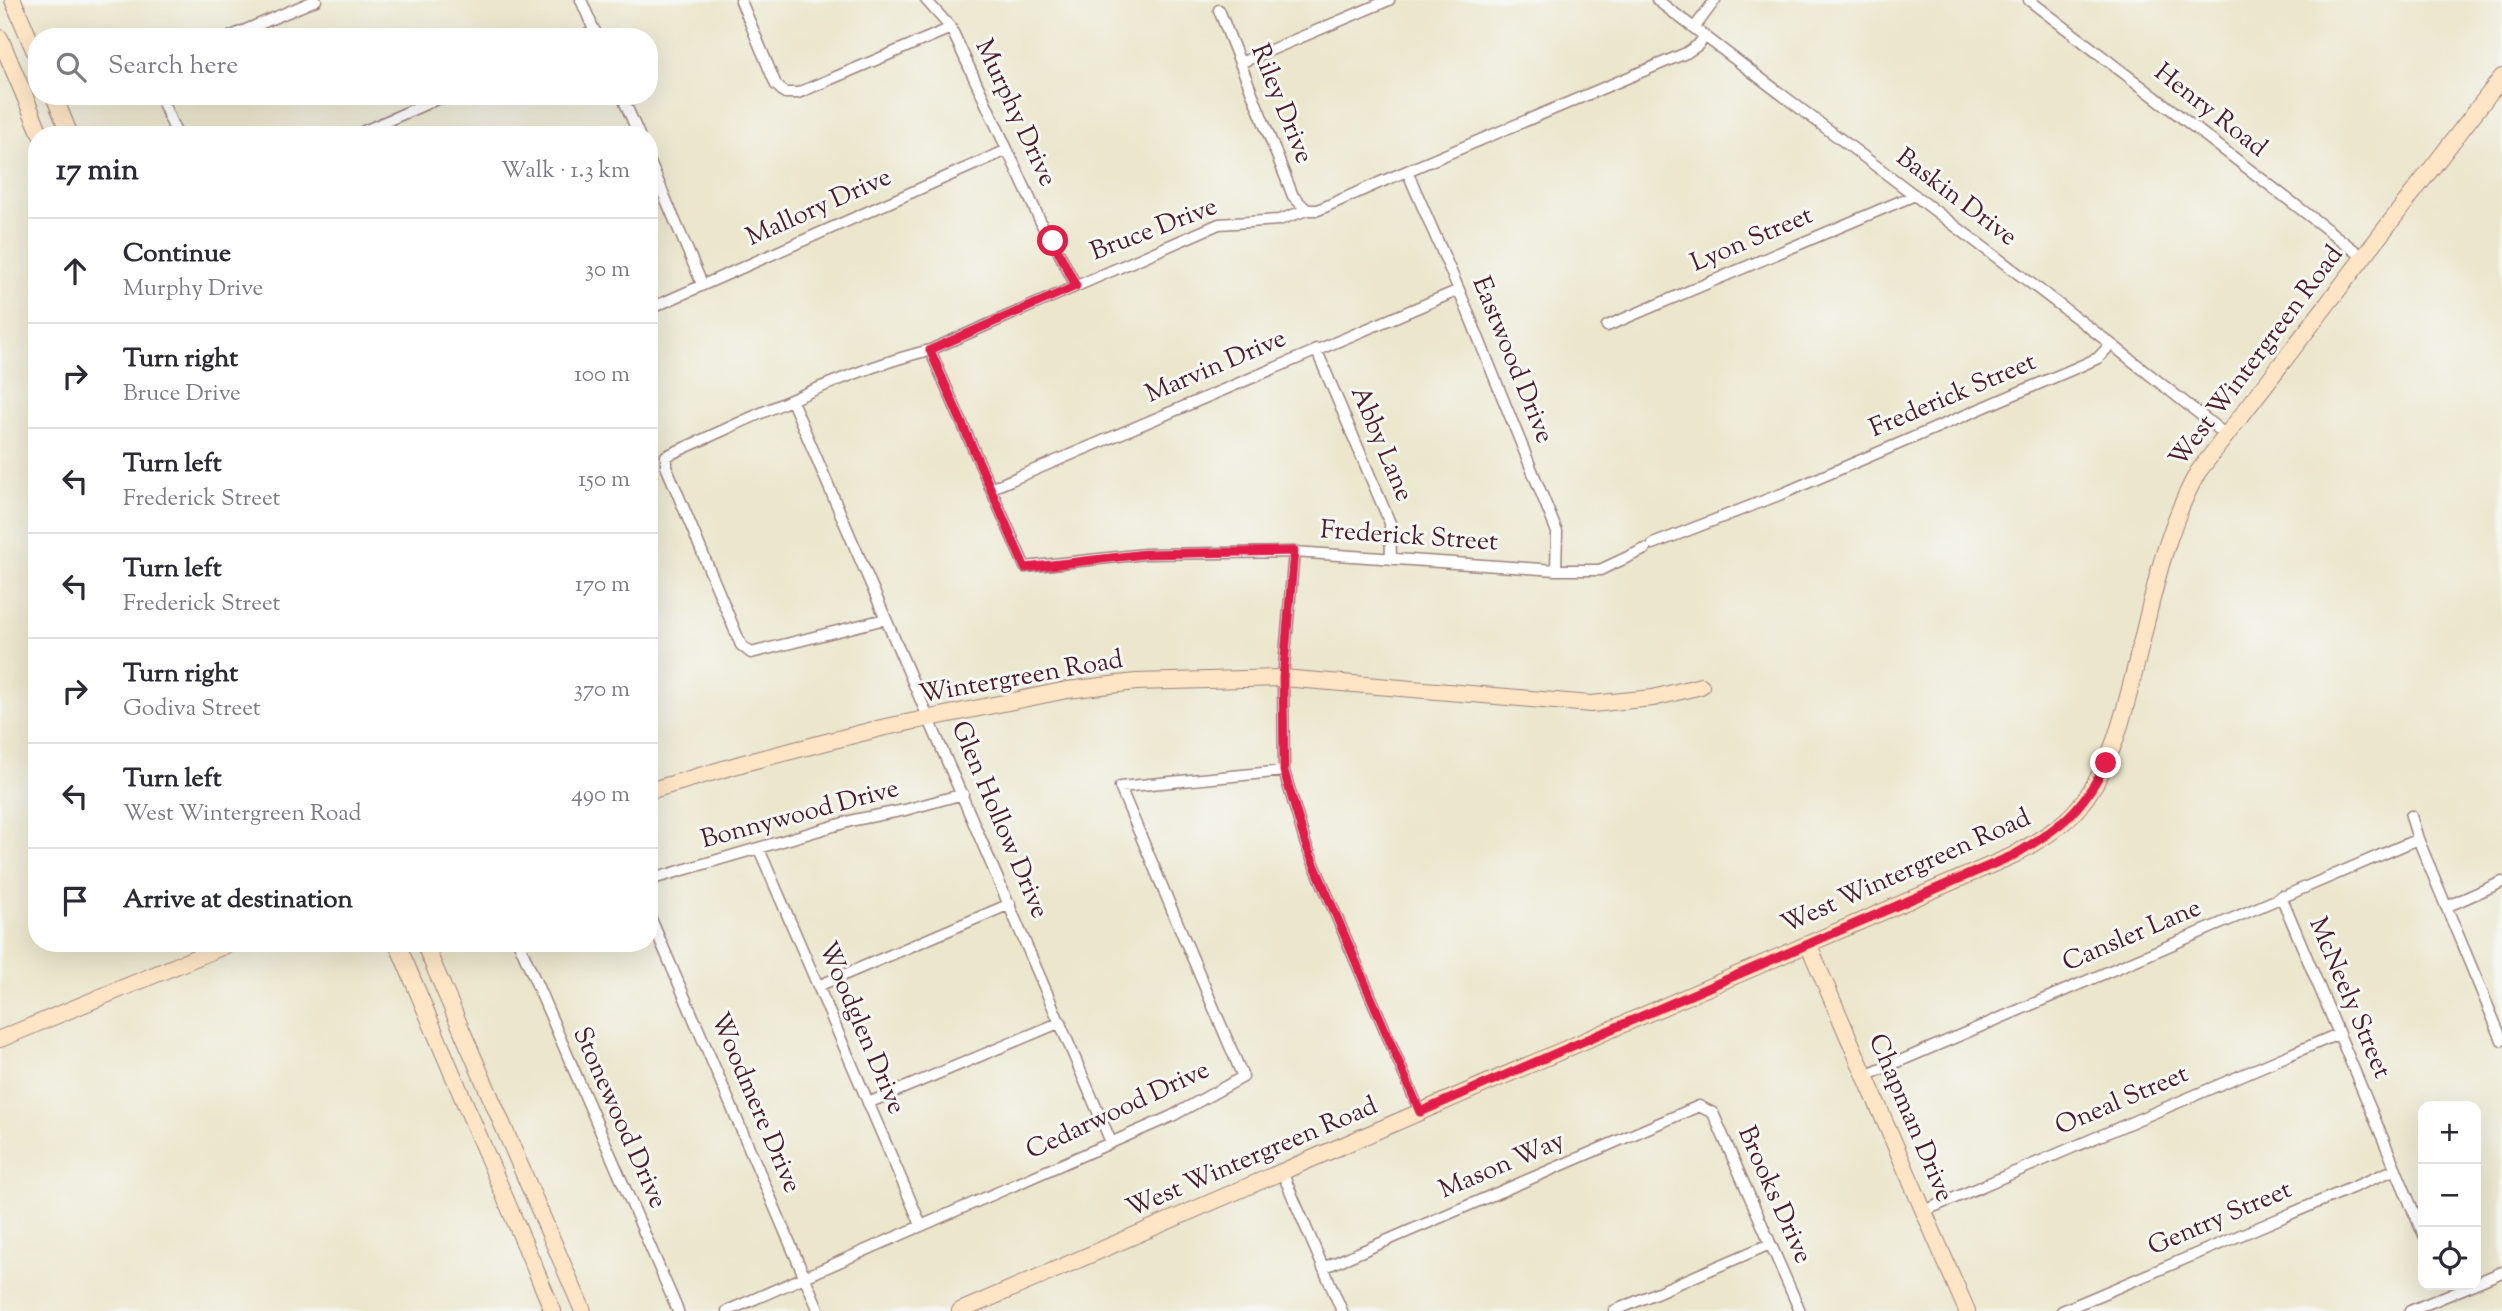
<!DOCTYPE html>
<html lang="en">
<head>
<meta charset="utf-8">
<style>
  body { margin:0; font-family:"Sorts Mill Goudy",serif; background:#f7f7f7; color:#2b2b33 }
  .controls { position:absolute; right:21px; bottom:21px; display:grid; overflow:hidden; border-radius:14px; box-shadow:0 7px 28px #0002 }
  .controls button { width:63px; height:63px; display:grid; place-items:center; padding:0; border:0; border-bottom:2px solid #e1e1e2; background:#fff; color:#2b2b33; font:35px sans-serif }
  .stop { position:absolute; width:21px; height:21px; margin:-16px; border:5px solid #e11d48; border-radius:50%; background:#fff }
  .stop.end { background:#e11d48; border-color:#fff; box-shadow:0 2px 7px #0008 }
  .list { margin:0; padding:0; list-style:none }
  h2 { display:flex; justify-content:space-between; align-items:center; height:91px; margin:0; padding:0 28px; font-size:30px }
  h2 small { font-size:23px; font-weight:400; color:#7c7c81 }
  .list li { display:grid; grid-template-columns:46px 1fr auto; gap:21px; align-items:center; box-sizing:border-box; height:105px; padding:0 28px; border-top:2px solid #e1e1e2 }
  .list b { display:block; font-size:26px; white-space:nowrap }
  .list p { margin:0; font-size:23px; white-space:nowrap; color:#7c7c81 }
  .list em { font-size:23px; font-style:normal; color:#7c7c81 }
  .icon { flex:none; width:38px; height:38px; fill:none; stroke:currentColor; stroke-width:2; stroke-linecap:round; stroke-linejoin:round }
  .map { position:relative; flex:none; width:2502px; height:1311px; overflow:hidden }
  .search { position:absolute; background:#fff; box-shadow:0 7px 28px #0002; left:28px; top:28px; width:630px; height:77px; display:flex; align-items:center; gap:18px; box-sizing:border-box; padding:0 24px; border-radius:28px; color:#7c7c81; font-size:26px }
  .panel { position:absolute; background:#fff; box-shadow:0 7px 28px #0002; left:28px; top:126px; width:630px; height:826px; border-radius:28px }
  .map>svg:first-child { display:block }
  .lines { fill:none; stroke-linecap:round; stroke-linejoin:round }
  .street-casing { stroke:#9a827c; stroke-width:13 }
  .secondary-casing { stroke:#9a827c; stroke-width:18 }
  .street { stroke:#fff; stroke-width:10 }
  .secondary { stroke:#fde5c5; stroke-width:16 }
  .route { stroke:#e11d48; stroke-width:9 }
  .labels { text-anchor:middle; dominant-baseline:central; stroke-width:6; stroke-linejoin:round; paint-order:stroke }
  .street-label { font-size:26px; fill:#4a1f2b; stroke:#f6f6f2 }
</style>
</head>
<body>
<div class="map">
<svg width="2502" height="1311" viewBox="0 0 2502 1311">
  <rect width="100%" height="100%" fill="#f6f6f2"/>
  <filter id="ink" filterUnits="userSpaceOnUse"><feTurbulence type="fractalNoise" baseFrequency=".0143" numOctaves="2"/><feDisplacementMap in="SourceGraphic" scale="14" xChannelSelector="R" yChannelSelector="G"/><feConvolveMatrix kernelMatrix="1 2 1 2 8 2 1 2 1" color-interpolation-filters="sRGB"/></filter>
  <filter id="wash" filterUnits="userSpaceOnUse"><feTurbulence type="fractalNoise" baseFrequency=".00686" numOctaves="4" result="noise"/><feDisplacementMap in="SourceGraphic" scale="28" xChannelSelector="R" yChannelSelector="G"/><feGaussianBlur stdDeviation="1.57" result="paint"/><feColorMatrix in="noise" values="0 0 0 0 0 0 0 0 0 0 0 0 0 0 0 0 0 1.4 0 .05"/><feComposite in="paint" operator="in"/></filter>
  <g filter="url(#wash)">
    <rect width="100%" height="100%" fill="#ebe6cc"/>
  </g>
  <g filter="url(#ink)">
    <g class="lines">
      <!-- street casing -->
      <g class="street-casing">
        <path id="street" d="M 581,0 L 597,37
          M 926,0 L 951,28 L 1044,229 L 1053,241 L 1076,286
          M 1657,0 L 2111,344 L 2226,435
          M 2029,0 L 2363,257
          M 741,1 L 776,85 L 785,93 L 798,93 L 951,28
          M 1219,10 L 1293,196 L 1307,210
          M 1695,27 L 1715,0
          M 229,37 L 316,0
          M 581,37 L 595,31
          M 1240,63 L 1389,0
          M 160,96 L 177,135
          M 622,96 L 639,135
          M 355,135 L 444,96
          M 649,160 L 702,284
          M 1407,171 L 1459,290 L 1557,532 L 1556,570
          M 649,309 L 1007,150
          M 1607,326 L 1915,195
          M 1316,349 L 1390,523 L 1391,559
          M 930,350 L 1025,567 L 1145,554 L 1294,552 L 1556,570 L 1600,570 L 1645,549
          M 792,401 L 1111,1142
          M 992,488 L 1459,290
          M 1653,544 L 1784,493 L 2078,367 L 2098,358 L 2111,344
          M 1294,552 L 1283,678 L 1284,771 L 1306,845 L 1420,1112
          M 885,619 L 751,653 L 741,645 L 666,466 L 666,456 C 751,419 841,372 930,350 L 1219,224 L 1279,220 L 1307,210 L 1318,210 L 1381,182 L 1686,53 L 1698,45 L 1705,36
          M 2411,816 L 2418,839 L 2502,1040
          M 759,849 L 921,1225
          M 649,880 L 854,820 L 905,810 L 963,794
          M 2281,896 L 2423,1234
          M 2446,907 L 2502,882
          M 649,914 L 819,1311
          M 519,943 L 678,1311
          M 818,986 L 1010,904
          M 1865,1076 L 2418,839
          M 868,1103 L 1061,1022
          M 1282,1172 L 1342,1311
          M 1924,1211 L 2338,1034
          M 1323,1268 L 1699,1106 L 1713,1113 L 1800,1311
          M 2476,1283 L 2502,1272
          M 727,1311 L 1172,1116 L 1243,1077 L 1120,787 L 1284,771
          M 1614,1311 L 1770,1244
          M 2062,1311 L 2396,1169
          M 2410,1311 L 2472,1285"/>
      </g>
      <!-- secondary casing -->
      <g class="secondary-casing">
        <path id="secondary" d="M 13,0 L 37,57
          M 0,38 L 41,135
          M 54,96 L 70,135
          M 649,791 L 744,763 L 881,728 L 1067,690 L 1136,682 L 1283,678 L 1591,704 L 1653,698 L 1701,686
          M 397,943 L 553,1311
          M 424,943 L 583,1311
          M 1808,944 L 1967,1311
          M 0,1039 L 231,943
          M 960,1311 L 2014,855 C 2037,841 2060,829 2078,808 C 2108,772 2121,726 2132,681 C 2150,611 2162,536 2198,472 L 2502,77"/>
      </g>
      <!-- street -->
      <use href="#street" class="street"/>
      <!-- secondary -->
      <use href="#secondary" class="secondary"/>
    </g>
  </g>
  <g class="lines" filter="url(#ink)">
    <!-- route -->
    <path class="route" d="M 1053,241 L 1076,286 L 930,350 L 1025,568 L 1145,554 L 1294,551 L 1283,678 L 1284,771 L 1306,845 L 1420,1112 L 2014,855 C 2060,828 2082,811 2106,763"/>
  </g>
  <g class="labels">
    <!-- street labels -->
    <g class="street-label">
      <text transform="translate(1281 104) rotate(68)">Riley Drive</text>
      <text transform="translate(2210 111) rotate(38)">Henry Road</text>
      <text transform="translate(1015 113) rotate(65)">Murphy Drive</text>
      <text transform="translate(1956 198) rotate(37)">Baskin Drive</text>
      <text transform="translate(819 208) rotate(-24)">Mallory Drive</text>
      <text transform="translate(1154 230) rotate(-21)">Bruce Drive</text>
      <text transform="translate(1752 240) rotate(-23)">Lyon Street</text>
      <text transform="translate(2257 357) rotate(-53)">West Wintergreen Road</text>
      <text transform="translate(1512 360) rotate(68)">Eastwood Drive</text>
      <text transform="translate(1216 367) rotate(-23)">Marvin Drive</text>
      <text transform="translate(1953 396) rotate(-23)">Frederick Street</text>
      <text transform="translate(1381 444) rotate(67)">Abby Lane</text>
      <text transform="translate(1409 537) rotate(4)">Frederick Street</text>
      <text transform="translate(1021 678) rotate(-10)">Wintergreen Road</text>
      <text transform="translate(800 815) rotate(-15)">Bonnywood Drive</text>
      <text transform="translate(999 820) rotate(67)">Glen Hollow Drive</text>
      <text transform="translate(1906 872) rotate(-24)">West Wintergreen Road</text>
      <text transform="translate(2132 936) rotate(-23)">Cansler Lane</text>
      <text transform="translate(2349 998) rotate(67)">McNeely Street</text>
      <text transform="translate(861 1028) rotate(67)">Woodglen Drive</text>
      <text transform="translate(2122 1101) rotate(-23)">Oneal Street</text>
      <text transform="translate(755 1103) rotate(67)">Woodmere Drive</text>
      <text transform="translate(1118 1111) rotate(-25)">Cedarwood Drive</text>
      <text transform="translate(619 1118) rotate(66)">Stonewood Drive</text>
      <text transform="translate(1910 1118) rotate(67)">Chapman Drive</text>
      <text transform="translate(1252 1158) rotate(-23)">West Wintergreen Road</text>
      <text transform="translate(1502 1166) rotate(-23)">Mason Way</text>
      <text transform="translate(1774 1195) rotate(66)">Brooks Drive</text>
      <text transform="translate(2220 1219) rotate(-23)">Gentry Street</text>
    </g>
  </g>
</svg>
<div class="controls">
<button>+</button>
<button>−</button>
<button><svg class="icon" aria-label="locate" viewBox="0 0 24 24"><circle cx="12" cy="12" r="6"/><path d="M12 2v4M12 18v4M2 12h4M18 12h4"/></svg></button>
</div>
<div class="stop" style="left:1053px;top:241px"></div>
<div class="stop end" style="left:2106px;top:763px"></div>
<div class="search"><svg class="icon" aria-label="search" viewBox="0 0 24 24"><circle cx="10" cy="10" r="6"/><path d="M15 15l6 6"/></svg>Search here</div>
<section class="panel">
<h2>17 min<small>Walk · 1.3 km</small></h2>
<ul class="list">
<li><svg class="icon" aria-label="ahead" viewBox="0 0 24 24"><path d="M12 20V5M6 11l6-6 6 6"/></svg><div><b>Continue</b><p>Murphy Drive</p></div><em>30 m</em></li>
<li><svg class="icon" aria-label="right" viewBox="0 0 24 24"><path d="M7 20v-9h11M14 6l5 5-5 5"/></svg><div><b>Turn right</b><p>Bruce Drive</p></div><em>100 m</em></li>
<li><svg class="icon" aria-label="left" viewBox="0 0 24 24"><path d="M17 20v-9H6M10 6l-5 5 5 5"/></svg><div><b>Turn left</b><p>Frederick Street</p></div><em>150 m</em></li>
<li><svg class="icon" aria-label="left" viewBox="0 0 24 24"><path d="M17 20v-9H6M10 6l-5 5 5 5"/></svg><div><b>Turn left</b><p>Frederick Street</p></div><em>170 m</em></li>
<li><svg class="icon" aria-label="right" viewBox="0 0 24 24"><path d="M7 20v-9h11M14 6l5 5-5 5"/></svg><div><b>Turn right</b><p>Godiva Street</p></div><em>370 m</em></li>
<li><svg class="icon" aria-label="left" viewBox="0 0 24 24"><path d="M17 20v-9H6M10 6l-5 5 5 5"/></svg><div><b>Turn left</b><p>West Wintergreen Road</p></div><em>490 m</em></li>
<li><svg class="icon" aria-label="arrive" viewBox="0 0 24 24"><path d="M6 21V4h12l-3 4 3 4H6"/></svg><div><b>Arrive at destination</b></div></li>
</ul>
</section>
</div>
</body>
</html>
